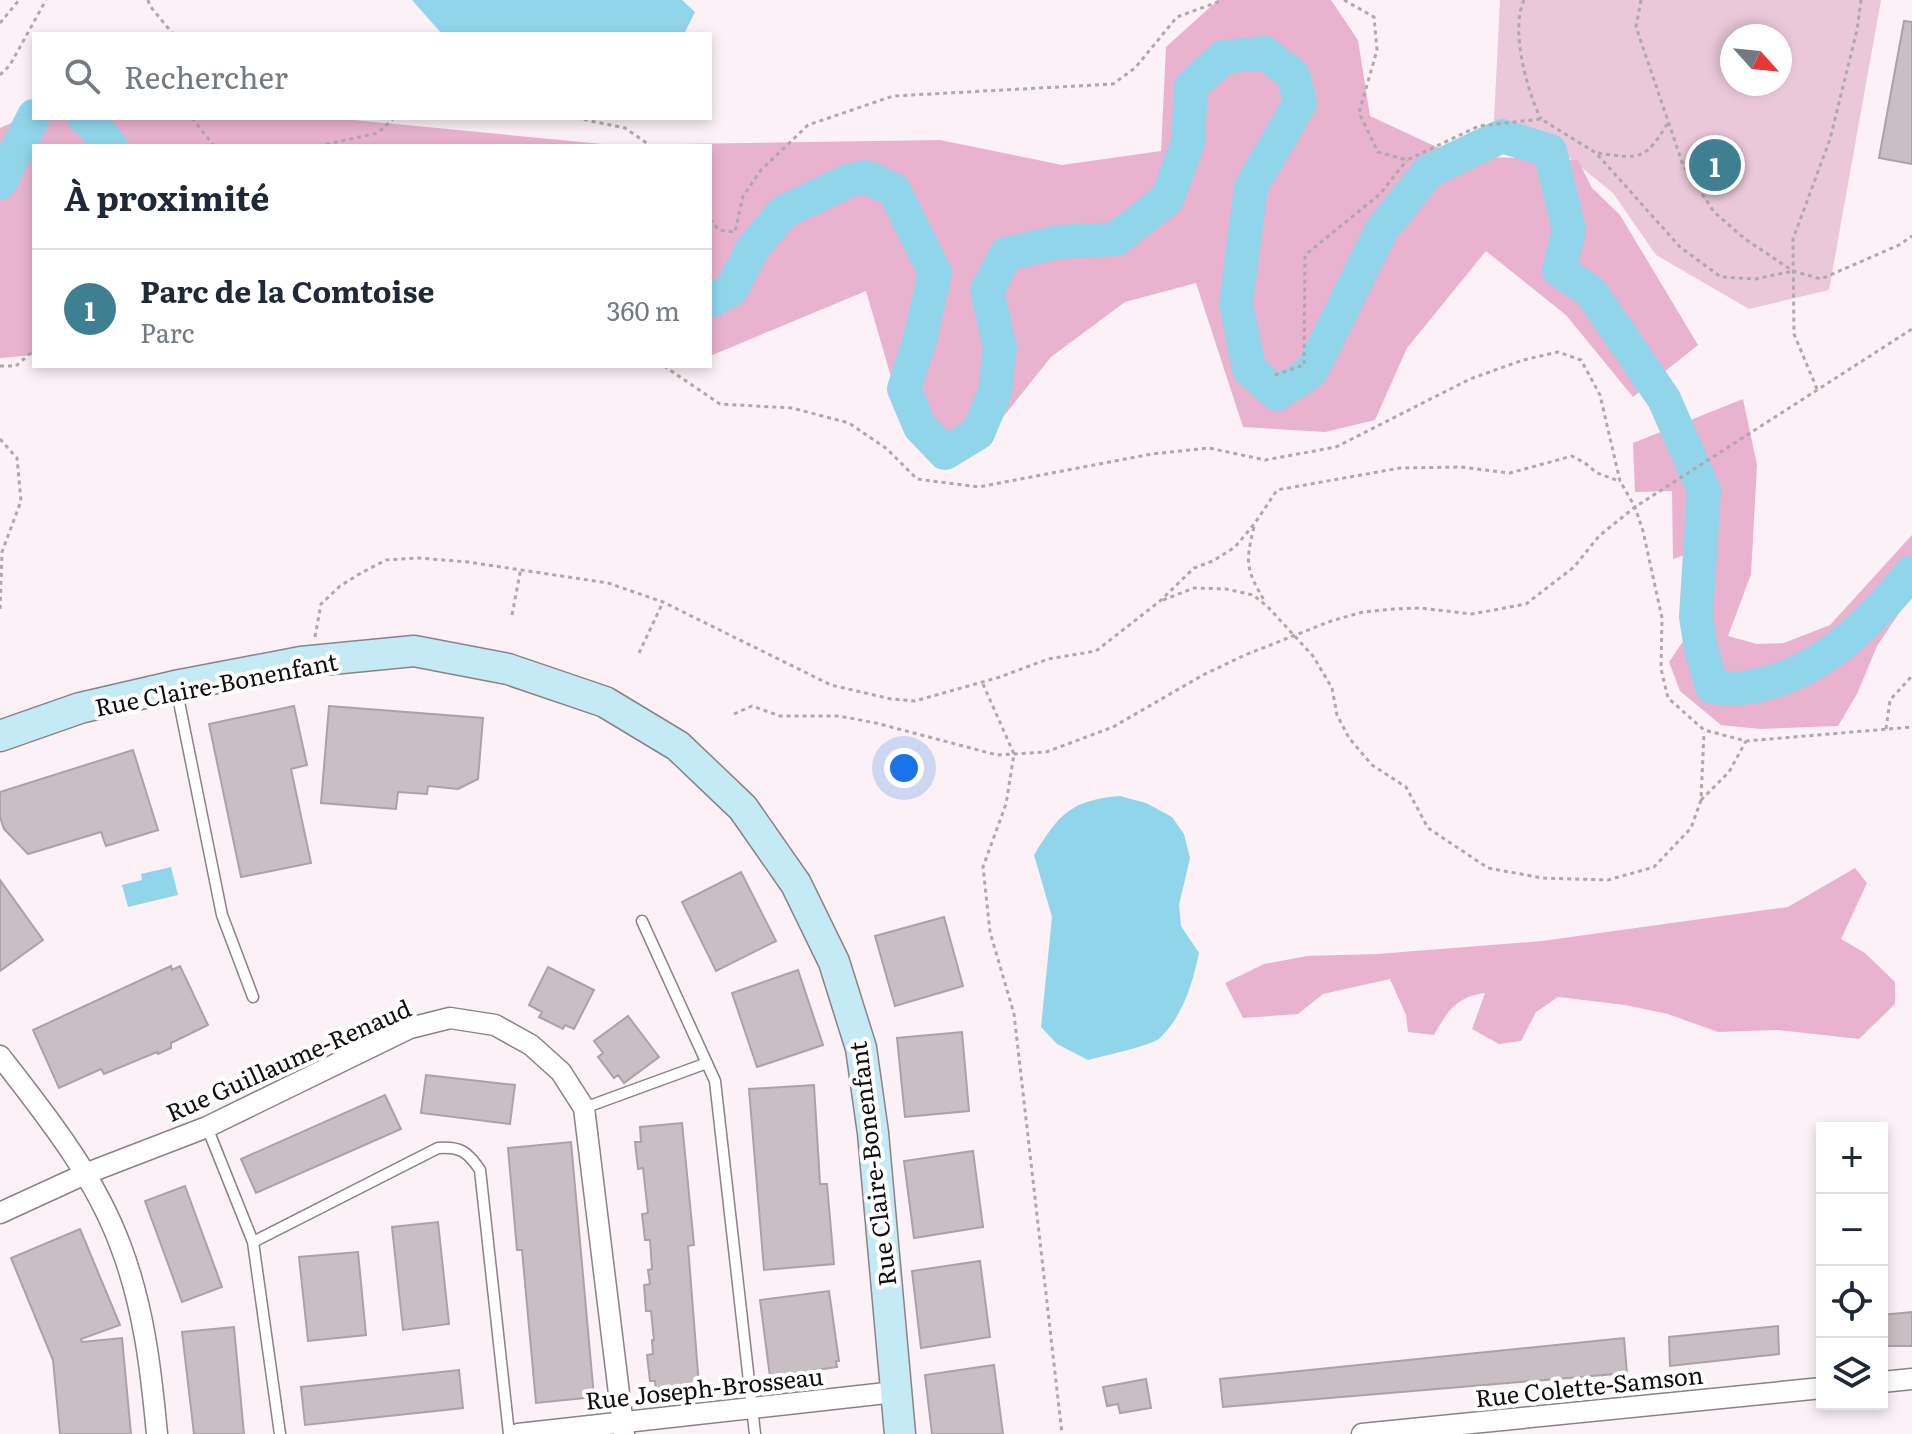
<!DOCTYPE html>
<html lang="fr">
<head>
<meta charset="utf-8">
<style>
  body { margin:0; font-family:Literata,serif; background:#f2f2f3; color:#1f2937 }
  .controls { position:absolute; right:24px; bottom:24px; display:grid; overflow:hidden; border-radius:0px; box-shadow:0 4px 12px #0003 }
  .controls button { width:72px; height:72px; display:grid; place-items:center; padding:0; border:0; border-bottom:2px solid #e0e1e3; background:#fff; color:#1f2937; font:40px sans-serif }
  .compass { position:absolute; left:1720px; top:24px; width:72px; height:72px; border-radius:50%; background:#fff; box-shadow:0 4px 12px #0003; rotate:117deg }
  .you { position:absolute; left:904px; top:768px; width:28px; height:28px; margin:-20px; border:6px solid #fff; border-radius:50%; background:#1a73e8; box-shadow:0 0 0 12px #1a73e833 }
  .badge { display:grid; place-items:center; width:52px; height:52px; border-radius:50%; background:#3f7f92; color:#fff; font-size:26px; font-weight:700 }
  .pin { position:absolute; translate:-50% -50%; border:4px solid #fff; box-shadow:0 2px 8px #0006 }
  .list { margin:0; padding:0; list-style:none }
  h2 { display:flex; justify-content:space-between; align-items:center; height:104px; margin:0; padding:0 32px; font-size:34px }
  h2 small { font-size:26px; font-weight:400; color:#747a83 }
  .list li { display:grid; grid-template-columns:52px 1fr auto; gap:24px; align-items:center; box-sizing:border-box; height:120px; padding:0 32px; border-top:2px solid #e0e1e3 }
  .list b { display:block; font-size:30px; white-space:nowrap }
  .list p { margin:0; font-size:26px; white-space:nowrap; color:#747a83 }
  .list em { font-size:26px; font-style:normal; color:#747a83 }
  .icon { flex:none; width:44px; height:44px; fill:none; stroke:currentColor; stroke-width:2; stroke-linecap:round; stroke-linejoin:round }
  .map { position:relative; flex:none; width:1912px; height:1434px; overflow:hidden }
  .search { position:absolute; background:#fff; box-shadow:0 4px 12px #0003; left:32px; top:32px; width:680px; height:88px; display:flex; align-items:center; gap:20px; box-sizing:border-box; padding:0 28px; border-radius:0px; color:#747a83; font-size:30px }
  .panel { position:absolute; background:#fff; box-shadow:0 4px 12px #0003; left:32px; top:144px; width:680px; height:224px; border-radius:0px }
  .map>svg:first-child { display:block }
  .green { fill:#eac8d9; fill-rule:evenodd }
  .forest { fill:#e9b2cf }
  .water { fill:#91d5ea }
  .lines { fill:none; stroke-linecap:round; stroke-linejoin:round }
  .river { stroke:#91d5ea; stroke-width:34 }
  .building { fill:#c8bec3; stroke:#aba1a6; stroke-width:2 }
  .lane-casing { stroke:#8b8286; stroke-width:13 }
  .street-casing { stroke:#8b8286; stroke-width:23 }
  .secondary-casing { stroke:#8b8286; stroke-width:33 }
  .path { stroke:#afa8ab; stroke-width:3; stroke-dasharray:4 4; stroke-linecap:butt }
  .lane { stroke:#fff; stroke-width:10 }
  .street { stroke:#fff; stroke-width:20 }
  .secondary { stroke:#c4ebf5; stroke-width:30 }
  .labels { text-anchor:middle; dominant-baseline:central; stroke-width:8; stroke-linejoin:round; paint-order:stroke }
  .street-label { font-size:24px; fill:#110e0f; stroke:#fff }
</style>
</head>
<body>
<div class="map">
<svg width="1912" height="1434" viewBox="0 0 1912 1434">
  <rect width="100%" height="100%" fill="#fbf1f6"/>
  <!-- green -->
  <path class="green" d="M 1500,0 L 1881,0 L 1829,290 L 1749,309 L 1656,255 L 1613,193 L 1545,138 L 1494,120 ZM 1732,36 L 1780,36 L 1780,84 L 1732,84 Z"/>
  <!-- forest -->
  <path class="forest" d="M 1218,0 L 1331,0 L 1358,40 L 1370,116 L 1456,156 L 1578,160 L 1592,188 L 1620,215 L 1698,345 L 1633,397 L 1566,315 L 1486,251 L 1407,348 L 1375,420 L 1325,432 L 1243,427 L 1196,283 L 1125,302 L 1051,357 L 979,447 L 908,435 L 866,291 L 710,356 L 710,146 L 34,146 L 34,355 L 0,358 L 0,128 L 27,116 L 34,105 L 34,118 L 333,118 L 613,145 L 940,140 L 1062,165 L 1161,151 L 1166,47 Z
    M 1743,399 L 1757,465 L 1751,574 L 1728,636 L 1757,644 L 1784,643 L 1830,625 L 1912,535 L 1912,594 L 1877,646 L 1857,694 L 1838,726 L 1760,729 L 1721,725 L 1680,691 L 1669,662 L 1686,637 L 1685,555 L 1673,559 L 1672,491 L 1635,492 L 1633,443 Z
    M 1855,868 L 1867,883 L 1841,939 L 1865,953 L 1895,982 L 1895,1004 L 1859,1039 L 1778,1030 L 1718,1032 L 1668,1014 L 1625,1005 L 1558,997 L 1536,1012 L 1521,1041 L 1499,1044 L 1472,1029 L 1485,993 C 1457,996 1447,1012 1434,1035 L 1408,1032 L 1406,1015 L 1390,979 L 1323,994 L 1298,1014 L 1243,1018 L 1225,983 L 1264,964 L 1307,956 L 1377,954 L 1542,941 L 1788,907 Z"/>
  <!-- water -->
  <path class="water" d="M 412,0 L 682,0 L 695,12 L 684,34 L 442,34 Z
    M 1120,796 L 1146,803 L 1172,817 L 1184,834 L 1190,858 L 1179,905 L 1181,926 L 1199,953 C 1193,982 1183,1016 1160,1038 C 1151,1046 1102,1056 1088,1060 L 1057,1044 L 1041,1027 L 1052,917 L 1034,855 C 1059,814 1071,800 1120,796 Z
    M 171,867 L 178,895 L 128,907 L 122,885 L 142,880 L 141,874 Z"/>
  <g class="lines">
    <!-- river -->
    <path class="river" d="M 84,118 L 87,118 L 111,146
      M 0,183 L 34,116
      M 710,301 L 731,290 L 753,248 L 783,212 L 848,181 L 866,177 L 894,190 L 935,273 L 920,339 L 904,389 L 920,427 L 945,453 L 978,433 L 995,392 L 1000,347 L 987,291 L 1006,254 L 1059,242 L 1116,239 L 1167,199 L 1188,142 L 1191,87 L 1223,57 L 1265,53 L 1293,75 L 1300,103 L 1251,187 L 1236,303 L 1249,369 L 1277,394 L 1311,372 L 1382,229 L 1429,171 L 1502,136 L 1550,151 L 1569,230 L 1559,270 L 1591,292 L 1664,399 L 1704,490 L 1696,617 L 1701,648 L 1712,687 C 1722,688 1733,689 1743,688 C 1815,679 1869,625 1912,572"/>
  </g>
  <!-- building -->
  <path class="building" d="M 1904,21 L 1912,22 L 1912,164 L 1879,158 Z
    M 294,706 L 307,765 L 291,769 L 311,863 L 241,877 L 209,724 Z
    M 329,706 L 483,718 L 478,779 L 458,789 L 428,786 L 427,794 L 398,792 L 396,809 L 321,803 Z
    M 133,750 L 158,830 L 106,846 L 101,832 L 28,854 L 4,829 L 0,817 L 0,792 Z
    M 741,872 L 776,941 L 716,971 L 682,902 Z
    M 0,880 L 43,940 L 0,971 Z
    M 944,917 L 963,986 L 895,1006 L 875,936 Z
    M 171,966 L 172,970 L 180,966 L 208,1025 L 171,1043 L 171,1048 L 158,1054 L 157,1052 L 104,1074 L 101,1069 L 59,1088 L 33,1030 Z
    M 548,967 L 594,990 L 574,1029 L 565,1025 L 563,1029 L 539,1017 L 542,1012 L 529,1005 Z
    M 798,970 L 823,1045 L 757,1067 L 732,993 Z
    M 628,1016 L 659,1057 L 624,1083 L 618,1075 L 614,1078 L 598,1057 L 603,1053 L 594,1041 Z
    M 962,1032 L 969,1111 L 905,1117 L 897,1038 Z
    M 426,1075 L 515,1085 L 510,1124 L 421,1113 Z
    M 814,1085 L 820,1184 L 827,1184 L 834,1264 L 764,1270 L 749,1089 Z
    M 385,1095 L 401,1129 L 256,1193 L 241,1159 Z
    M 682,1123 L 694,1245 L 688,1246 L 699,1386 L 656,1391 L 655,1381 L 650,1381 L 647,1355 L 653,1354 L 652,1340 L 654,1340 L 651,1311 L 646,1311 L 644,1285 L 650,1284 L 648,1270 L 652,1269 L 650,1240 L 645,1240 L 642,1214 L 648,1213 L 643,1168 L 638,1169 L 635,1142 L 641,1142 L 640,1127 Z
    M 571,1142 L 594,1397 L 536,1403 L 522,1250 L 517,1250 L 508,1148 Z
    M 973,1151 L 983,1227 L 914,1238 L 904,1161 Z
    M 185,1186 L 222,1287 L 182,1302 L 145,1201 Z
    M 438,1222 L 449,1324 L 403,1330 L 392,1227 Z
    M 80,1229 L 120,1325 L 81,1339 L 82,1342 L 122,1338 L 131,1434 L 60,1434 L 53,1360 L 11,1258 Z
    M 358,1252 L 366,1335 L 308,1341 L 299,1257 Z
    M 980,1261 L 990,1337 L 921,1348 L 912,1271 Z
    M 829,1291 L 839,1361 L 836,1361 L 837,1367 L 770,1377 L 760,1300 Z
    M 1912,1312 L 1912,1346 L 1882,1346 L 1882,1315 Z
    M 1778,1326 L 1779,1354 L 1670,1366 L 1669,1337 Z
    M 234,1327 L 244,1434 L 194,1434 L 182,1332 Z
    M 1624,1338 L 1627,1373 L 1223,1407 L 1220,1379 Z
    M 994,1365 L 1003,1434 L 932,1434 L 925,1375 Z
    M 459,1370 L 463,1408 L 305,1425 L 301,1387 Z
    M 1146,1379 L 1151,1408 L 1120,1413 L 1118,1404 L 1107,1406 L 1103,1387 Z"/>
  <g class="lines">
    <!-- lane casing -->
    <g class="lane-casing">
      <path id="lane" d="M 176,687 L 222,915 L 253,997
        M 642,921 L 715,1081 L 755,1434
        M 584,1108 L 707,1063
        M 207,1127 L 253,1242 L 280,1434
        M 253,1242 L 438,1148 C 460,1146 468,1152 480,1170 L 509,1434"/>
    </g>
    <!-- street casing -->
    <g class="street-casing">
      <path id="street" d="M 0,1056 C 46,1115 95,1176 121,1247 C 144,1308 151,1370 157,1434
        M 0,1213 L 85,1174 L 207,1127 L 410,1028 L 450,1018 L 495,1025 L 531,1045 L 561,1072 L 584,1108 L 624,1434
        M 1882,1382 L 1912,1379
        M 518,1434 L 895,1392
        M 1362,1434 L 1822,1388"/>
    </g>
    <!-- secondary casing -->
    <g class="secondary-casing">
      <path id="secondary" d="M 0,736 L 80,708 L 175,686 L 301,662 L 414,651 L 508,669 L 605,702 L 678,746 L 743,808 L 796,884 L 834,962 L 861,1048 L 873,1133 L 900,1434"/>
    </g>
    <!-- path -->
    <path class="path" d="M 148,0 L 150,6 L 173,34
      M 1344,0 L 1374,17 L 1377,50 L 1359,113 L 1378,152 L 1407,160 L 1479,126 L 1541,119 L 1596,153 L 1680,247 L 1721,277 L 1755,279 L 1793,271
      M 1524,0 C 1510,30 1527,91 1541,119
      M 1641,0 L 1636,27 L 1683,165 L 1714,212 L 1745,239 L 1793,271 L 1821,279 L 1899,245 L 1912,236
      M 0,23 L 19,0
      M 0,75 L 10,65 L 46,0
      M 192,118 L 214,146
      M 576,118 L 625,128 L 651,146
      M 318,146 L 378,133 L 394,118
      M 1598,153 C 1642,160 1646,159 1669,121
      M 710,219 L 719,230 L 735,232 L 743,196 L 761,170 L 808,125 L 893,96 L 1113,84 L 1135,68 L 1177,17 L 1223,0
      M 0,366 L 16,366 L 34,350
      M 664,366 L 720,404 L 792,408 L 849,423 L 887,449 L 917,479 L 979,487 L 1152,454 L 1209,448 L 1265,460 L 1336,447 L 1470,379 L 1523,360 L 1558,352 L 1581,360 L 1600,395 L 1620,481 L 1635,507 L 1643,531 L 1662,618 L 1661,669 L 1668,698 L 1704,730 L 1746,741 L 1912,727
      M 1275,375 L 1304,365 L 1305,255 L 1380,194 L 1407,160
      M 1817,389 L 1794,334 L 1793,239 L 1830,139 L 1857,30 L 1861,0
      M 0,439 L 17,458 L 21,501 L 2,552 L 0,612
      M 1254,527 C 1245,564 1246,569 1265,602
      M 1163,600 L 1194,588 L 1226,589 L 1253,595 L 1267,606 L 1313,656 L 1332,688 L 1337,715 L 1349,738 L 1372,765 L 1406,787 L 1428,828 L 1488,868 L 1542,878 L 1608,880 L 1654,867 L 1691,828 L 1701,800 L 1704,732
      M 512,615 L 521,568
      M 315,637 L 321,604 L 340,586 L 361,573 L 386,560 L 419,558 L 468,562 L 608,583 L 663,602 L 831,685 L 891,699 L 915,701 L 1000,677 L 1048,659 L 1096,651 L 1160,601 L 1194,568 L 1213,561 L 1235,547 L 1255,523 L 1277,490 L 1400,468 L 1461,467 L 1510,473 L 1572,456 L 1585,463 L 1597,473 L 1619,481
      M 639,653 L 663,602
      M 983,684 L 1014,754 L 1006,804 L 983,867 L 990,932 L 1014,1014 L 1062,1434
      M 734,714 L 752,706 L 780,716 L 839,716 L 876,723 L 997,755 L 1046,752 L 1113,727 L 1203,675 L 1245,655 L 1331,621 L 1363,612 L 1394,609 L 1420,608 L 1472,614 L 1526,604 L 1574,567 L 1599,536 L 1635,507 L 1912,329
      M 1886,729 L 1890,700 L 1912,676
      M 1701,800 L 1729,772 L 1746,741"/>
    <!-- lane -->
    <use href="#lane" class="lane"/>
    <!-- street -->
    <use href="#street" class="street"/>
    <!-- secondary -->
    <use href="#secondary" class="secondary"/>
  </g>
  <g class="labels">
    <!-- street labels -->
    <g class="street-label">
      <text transform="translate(216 683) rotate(-11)">Rue Claire-Bonenfant</text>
      <text transform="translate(288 1059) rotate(-24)">Rue Guillaume-Renaud</text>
      <text transform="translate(871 1164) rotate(-97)">Rue Claire-Bonenfant</text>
      <text transform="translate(1589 1385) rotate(-6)">Rue Colette-Samson</text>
      <text transform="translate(704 1387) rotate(-6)">Rue Joseph-Brosseau</text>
    </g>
  </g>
</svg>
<div class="controls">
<button>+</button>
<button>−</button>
<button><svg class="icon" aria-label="locate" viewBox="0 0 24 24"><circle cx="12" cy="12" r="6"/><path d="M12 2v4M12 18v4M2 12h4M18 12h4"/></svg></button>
<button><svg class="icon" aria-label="layers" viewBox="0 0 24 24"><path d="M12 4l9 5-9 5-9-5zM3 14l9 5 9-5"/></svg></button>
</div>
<svg class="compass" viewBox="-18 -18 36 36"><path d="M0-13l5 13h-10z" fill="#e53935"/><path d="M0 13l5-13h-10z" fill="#747a83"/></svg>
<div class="you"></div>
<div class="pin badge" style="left:1715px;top:165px">1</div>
<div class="search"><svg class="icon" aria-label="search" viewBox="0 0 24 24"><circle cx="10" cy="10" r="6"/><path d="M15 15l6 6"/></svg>Rechercher</div>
<section class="panel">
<h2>À proximité<small></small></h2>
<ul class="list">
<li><span class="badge">1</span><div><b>Parc de la Comtoise</b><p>Parc</p></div><em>360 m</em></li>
</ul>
</section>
</div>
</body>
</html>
